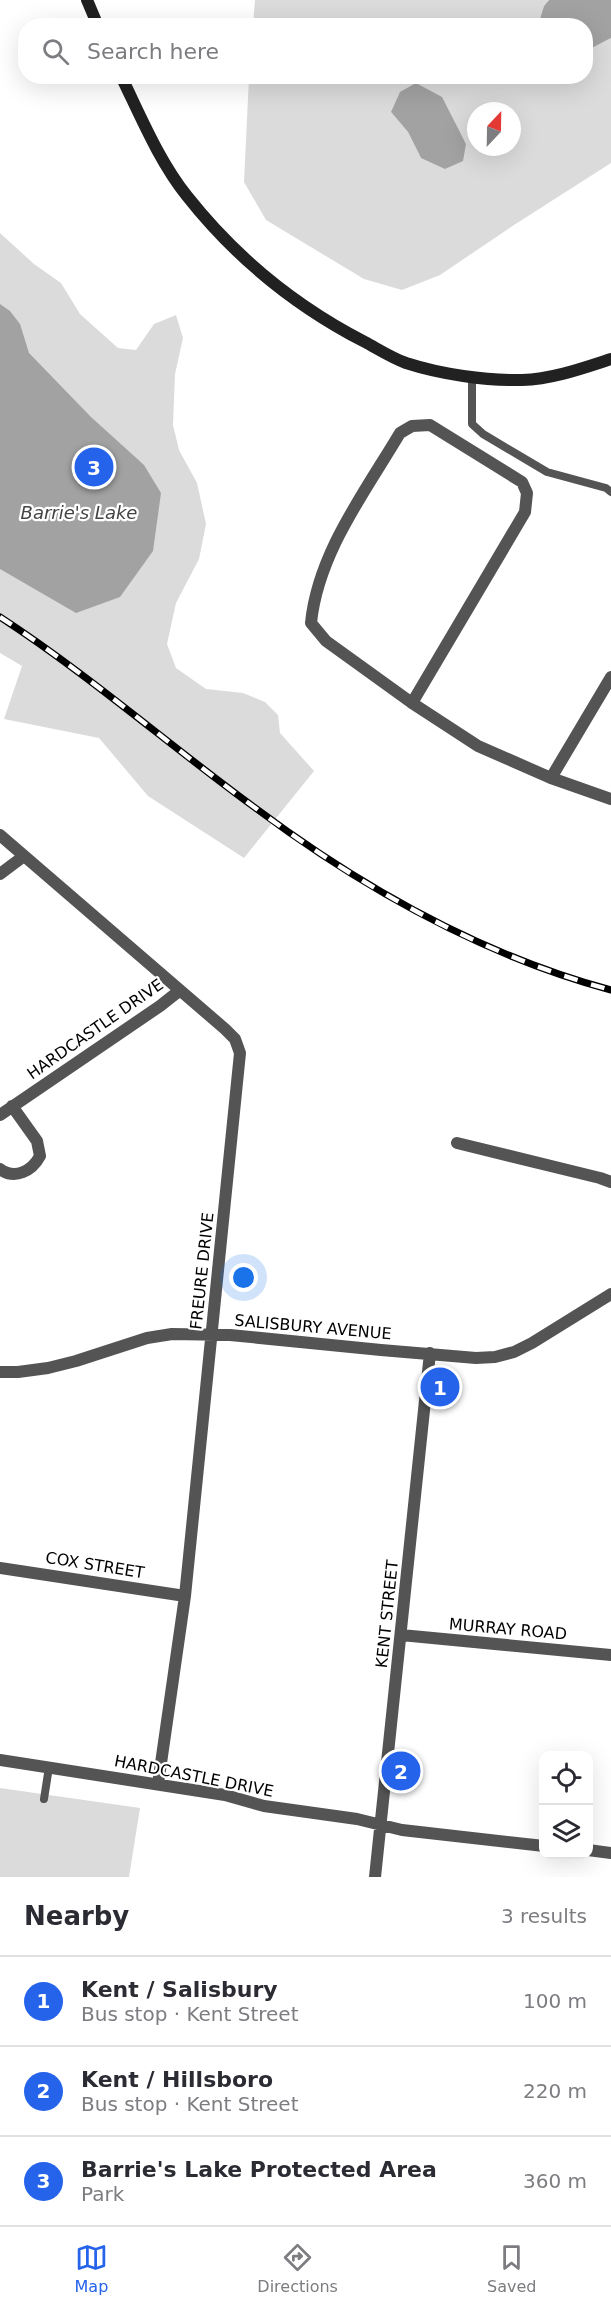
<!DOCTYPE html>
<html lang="en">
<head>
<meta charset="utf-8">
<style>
  body { margin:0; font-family:"DejaVu Sans",sans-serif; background:#f2f2f3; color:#2b2b33 }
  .controls { position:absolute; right:18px; bottom:18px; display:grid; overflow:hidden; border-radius:12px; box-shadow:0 6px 24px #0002 }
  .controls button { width:54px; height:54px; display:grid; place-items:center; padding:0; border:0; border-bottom:2px solid #e1e1e2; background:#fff; color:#2b2b33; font:30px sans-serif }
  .compass { position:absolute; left:467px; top:102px; width:54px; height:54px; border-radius:50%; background:#fff; box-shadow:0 6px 24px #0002; rotate:22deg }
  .you { position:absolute; left:244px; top:1278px; width:21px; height:21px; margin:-15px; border:4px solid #fff; border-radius:50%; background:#1a73e8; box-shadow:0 0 0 9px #1a73e833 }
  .badge { display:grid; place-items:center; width:39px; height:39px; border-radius:50%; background:#2563eb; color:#fff; font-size:20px; font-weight:700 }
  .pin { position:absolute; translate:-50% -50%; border:3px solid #fff; box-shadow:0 2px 6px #0006 }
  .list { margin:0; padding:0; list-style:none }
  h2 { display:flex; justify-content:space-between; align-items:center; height:78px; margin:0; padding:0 24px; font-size:26px }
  h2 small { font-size:20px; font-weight:400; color:#7c7c81 }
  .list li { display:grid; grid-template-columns:39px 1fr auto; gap:18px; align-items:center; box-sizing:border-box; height:90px; padding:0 24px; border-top:2px solid #e1e1e2 }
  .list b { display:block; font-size:22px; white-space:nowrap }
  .list p { margin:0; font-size:20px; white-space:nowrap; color:#7c7c81 }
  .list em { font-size:20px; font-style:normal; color:#7c7c81 }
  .icon { flex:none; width:33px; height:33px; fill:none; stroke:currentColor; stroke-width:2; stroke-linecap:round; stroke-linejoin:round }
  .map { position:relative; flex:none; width:611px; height:1877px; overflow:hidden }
  .search { position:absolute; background:#fff; box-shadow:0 6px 24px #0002; left:18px; right:18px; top:18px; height:66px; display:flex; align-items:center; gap:15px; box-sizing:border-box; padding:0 21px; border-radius:24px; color:#7c7c81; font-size:22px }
  .sheet { height:348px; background:#fff }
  nav { display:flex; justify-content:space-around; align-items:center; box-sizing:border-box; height:84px; border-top:2px solid #e1e1e2; background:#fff; font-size:16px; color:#7c7c81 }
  nav a { display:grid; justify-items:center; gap:3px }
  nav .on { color:#2563eb }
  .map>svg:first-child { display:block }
  .green { fill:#dbdbdb; fill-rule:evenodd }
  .water { fill:#a2a2a2 }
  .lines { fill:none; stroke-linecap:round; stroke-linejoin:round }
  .lane { stroke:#545454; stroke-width:8 }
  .street { stroke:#545454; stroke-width:12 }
  .secondary { stroke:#212121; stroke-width:12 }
  .rail-casing { stroke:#000; stroke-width:7 }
  .rail { stroke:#fff; stroke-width:4.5; stroke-dasharray:14; stroke-linecap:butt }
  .labels { text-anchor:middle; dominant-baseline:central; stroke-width:4.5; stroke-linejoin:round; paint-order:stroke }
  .street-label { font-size:16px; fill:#000; stroke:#fff }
  .water-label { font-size:18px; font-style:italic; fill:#434343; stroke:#fff }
</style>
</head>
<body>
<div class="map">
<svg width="611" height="1877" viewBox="0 0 611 1877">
  <rect width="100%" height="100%" fill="#fff"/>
  <!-- green -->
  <path class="green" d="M 255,0 L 549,0 L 544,6 L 538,25 L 253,26 Z
    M 611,38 L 611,163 L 514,225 L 440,275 L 402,290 L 364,279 L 266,220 L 244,182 L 249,77 L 586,76 L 586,51 ZM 476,111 L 512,111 L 512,147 L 476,147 ZM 391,112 L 457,128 L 466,144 L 421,158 L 408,132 Z
    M 0,233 L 34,264 L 61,283 L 80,314 L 118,348 L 136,350 L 154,324 L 176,315 L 183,338 L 175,374 L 173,425 L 179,450 L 197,483 L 206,524 L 199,559 L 176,603 L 167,644 L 176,668 L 206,689 L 243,693 L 265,702 L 278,715 L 280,733 L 314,771 L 244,858 L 148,796 L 99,738 L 4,719 L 22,666 L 0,653 Z
    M 0,1788 L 140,1808 L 129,1877 L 0,1877 Z"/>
  <!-- water -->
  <path class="water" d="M 549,0 L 611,0 L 611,38 L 586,51 L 586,26 L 538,25 L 544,6 Z
    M 416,83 L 442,97 L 466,144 L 463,161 L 445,169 L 421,158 L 408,132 L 391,112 L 400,92 Z
    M 0,304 L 10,311 L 20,324 L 29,353 L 91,417 L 144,465 L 161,493 L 153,551 L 120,597 L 76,613 L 0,569 Z"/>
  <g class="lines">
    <!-- lane -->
    <path class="lane" d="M 472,377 L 472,424 L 483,434 L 547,472 L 606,488 L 611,492
      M 44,1799 L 49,1767"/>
    <!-- street -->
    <path class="street" d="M 412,703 L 525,512 L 527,493 L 522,482 L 430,425 L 412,426 L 400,433 C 365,492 318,553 311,623 L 326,641 L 412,703 L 478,746 L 551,778 L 611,799
      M 551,778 L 611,677
      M 0,835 L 225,1029 L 235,1039 L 240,1053 L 185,1596 L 158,1784
      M 0,874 L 24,856
      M 0,1115 L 160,1006 L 179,991
      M 457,1143 L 600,1178 L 611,1182
      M 0,1169 C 15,1180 32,1171 40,1156 L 37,1141 L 12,1106
      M 0,1372 L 18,1372 L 48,1368 L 76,1361 L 147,1338 L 172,1334 L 230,1335 L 381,1350 L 476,1358 L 495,1357 L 514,1352 L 532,1343 L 611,1294
      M 0,1568 L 185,1596
      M 401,1635 L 611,1655
      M 0,1760 L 225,1795 L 264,1806 L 357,1819 L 402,1830 L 544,1846
      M 588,1850 L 611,1853
      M 375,1877 L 430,1353"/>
    <!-- secondary -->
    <path class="secondary" d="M 87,0 L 98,26
      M 121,76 C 141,117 159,161 187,196 C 236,258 295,306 365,342 C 378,349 392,358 406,363 C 440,374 486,381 522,380 C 553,379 583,368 611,359"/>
    <!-- rail casing -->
    <g class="rail-casing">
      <path id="rail" d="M 0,617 C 89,675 169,745 254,807 C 361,887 481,955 611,990"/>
    </g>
    <!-- rail -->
    <use href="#rail" class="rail"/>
  </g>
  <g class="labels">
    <!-- street labels -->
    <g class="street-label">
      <text transform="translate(95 1029) rotate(-35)">HARDCASTLE DRIVE</text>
      <text transform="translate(202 1271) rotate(-84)">FREURE DRIVE</text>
      <text transform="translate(313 1327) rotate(5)">SALISBURY AVENUE</text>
      <text transform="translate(95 1565) rotate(9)">COX STREET</text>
      <text transform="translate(387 1614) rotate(-84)">KENT STREET</text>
      <text transform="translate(508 1629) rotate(5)">MURRAY ROAD</text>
      <text transform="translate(194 1776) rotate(11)">HARDCASTLE DRIVE</text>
    </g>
    <!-- water labels -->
    <g class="water-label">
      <text x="79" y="512">Barrie's Lake</text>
    </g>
  </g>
</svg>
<div class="controls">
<button><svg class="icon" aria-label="locate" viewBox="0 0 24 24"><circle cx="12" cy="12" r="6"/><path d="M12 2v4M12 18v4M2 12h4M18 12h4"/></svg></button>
<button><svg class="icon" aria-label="layers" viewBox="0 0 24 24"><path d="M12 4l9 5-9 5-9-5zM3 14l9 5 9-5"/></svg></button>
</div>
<svg class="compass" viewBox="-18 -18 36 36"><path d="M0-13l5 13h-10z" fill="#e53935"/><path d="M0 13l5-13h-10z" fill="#7c7c81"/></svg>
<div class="you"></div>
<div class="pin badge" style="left:440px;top:1387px">1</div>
<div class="pin badge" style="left:401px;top:1771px">2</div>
<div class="pin badge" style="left:94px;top:467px">3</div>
<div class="search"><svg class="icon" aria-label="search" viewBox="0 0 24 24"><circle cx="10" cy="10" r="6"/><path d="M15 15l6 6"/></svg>Search here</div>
</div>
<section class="sheet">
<h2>Nearby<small>3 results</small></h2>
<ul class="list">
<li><span class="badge">1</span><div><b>Kent / Salisbury</b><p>Bus stop · Kent Street</p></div><em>100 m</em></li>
<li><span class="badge">2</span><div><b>Kent / Hillsboro</b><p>Bus stop · Kent Street</p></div><em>220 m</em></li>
<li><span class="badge">3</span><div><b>Barrie's Lake Protected Area</b><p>Park</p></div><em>360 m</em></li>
</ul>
</section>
<nav>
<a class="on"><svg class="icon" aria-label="map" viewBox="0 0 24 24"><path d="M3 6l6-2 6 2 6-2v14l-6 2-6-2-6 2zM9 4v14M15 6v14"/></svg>Map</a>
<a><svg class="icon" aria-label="directions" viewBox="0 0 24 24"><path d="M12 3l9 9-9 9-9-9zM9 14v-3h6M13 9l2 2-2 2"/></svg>Directions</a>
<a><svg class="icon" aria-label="saved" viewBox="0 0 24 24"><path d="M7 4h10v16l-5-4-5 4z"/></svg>Saved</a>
</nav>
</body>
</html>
